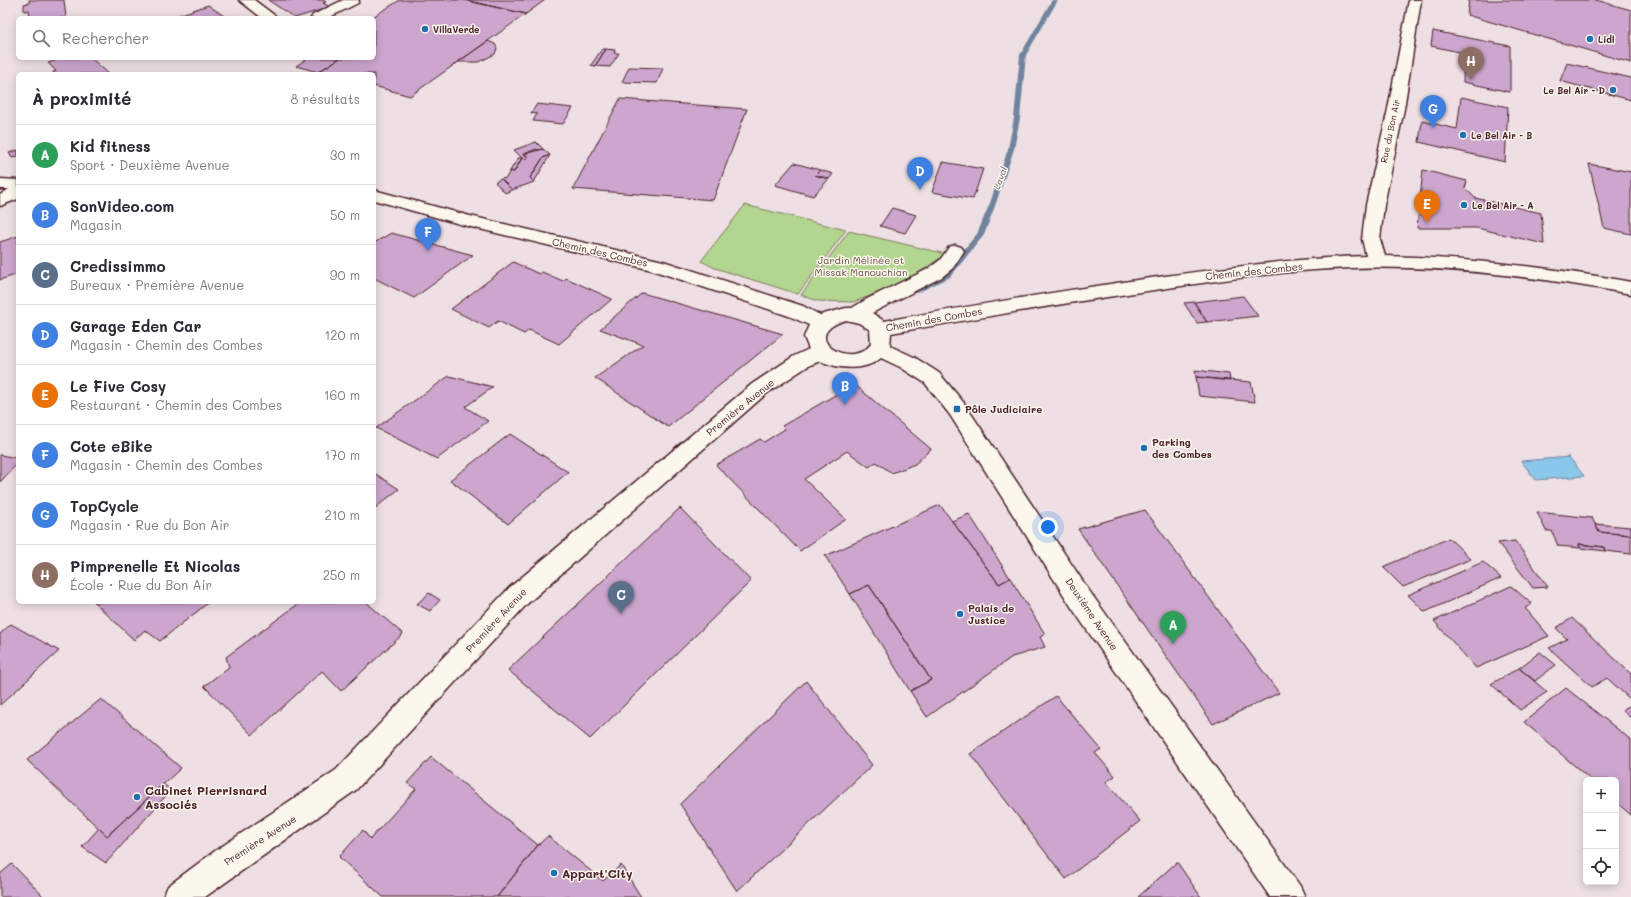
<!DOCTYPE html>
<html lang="fr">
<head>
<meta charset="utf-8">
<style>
  body { margin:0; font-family:Mali,sans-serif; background:#f7f7f7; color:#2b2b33 }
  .controls { position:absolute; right:12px; bottom:12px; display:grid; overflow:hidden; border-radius:6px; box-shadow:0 2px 10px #0003 }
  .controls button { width:36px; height:36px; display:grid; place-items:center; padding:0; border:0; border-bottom:1px solid #e1e1e2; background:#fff; color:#2b2b33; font:20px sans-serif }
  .you { position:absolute; left:1048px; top:527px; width:14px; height:14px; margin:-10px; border:3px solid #fff; border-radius:50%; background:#1a73e8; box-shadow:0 0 0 6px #1a73e833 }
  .badge { display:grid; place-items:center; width:26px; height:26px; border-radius:50%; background:#1f6fb2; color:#fff; font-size:13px; font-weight:700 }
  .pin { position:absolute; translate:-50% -33px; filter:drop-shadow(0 1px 2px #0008) }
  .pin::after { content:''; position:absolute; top:21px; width:14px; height:12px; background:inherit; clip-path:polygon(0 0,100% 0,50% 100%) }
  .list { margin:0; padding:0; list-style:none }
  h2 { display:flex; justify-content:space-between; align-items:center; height:52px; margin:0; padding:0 16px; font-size:17px }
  h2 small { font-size:13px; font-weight:400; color:#7c7c81 }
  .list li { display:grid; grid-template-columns:26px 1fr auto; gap:12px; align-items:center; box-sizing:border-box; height:60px; padding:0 16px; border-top:1px solid #e1e1e2 }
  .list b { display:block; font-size:15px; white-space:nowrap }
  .list p { margin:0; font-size:13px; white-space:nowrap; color:#7c7c81 }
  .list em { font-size:13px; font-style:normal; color:#7c7c81 }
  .icon { flex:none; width:22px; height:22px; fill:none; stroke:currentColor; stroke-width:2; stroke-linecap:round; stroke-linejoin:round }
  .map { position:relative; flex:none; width:1631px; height:897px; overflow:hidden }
  .search { position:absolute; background:#fff; box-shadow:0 2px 10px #0003; left:16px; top:16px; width:360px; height:44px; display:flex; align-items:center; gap:10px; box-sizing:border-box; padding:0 14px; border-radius:6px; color:#7c7c81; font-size:15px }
  .panel { position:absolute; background:#fff; box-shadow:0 2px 10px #0003; left:16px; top:72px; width:360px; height:532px; border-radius:6px }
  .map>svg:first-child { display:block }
  .green { fill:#b2d58f; stroke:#7e7a5d }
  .water { fill:#8bc7eb; stroke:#71849e }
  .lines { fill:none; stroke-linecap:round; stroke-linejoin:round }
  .stream { fill:#71849e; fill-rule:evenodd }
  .building { fill:#cca6cd; stroke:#4a1f2b }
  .street-casing { stroke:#4a1f2b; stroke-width:3 }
  .street { fill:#fbf7ec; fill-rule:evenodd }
  .poi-dot { fill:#1f6fb2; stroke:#fbf7ec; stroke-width:1.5 }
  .labels { text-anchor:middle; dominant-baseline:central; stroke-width:3; stroke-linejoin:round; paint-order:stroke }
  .far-poi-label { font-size:9px; font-weight:bold; fill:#4a1f2b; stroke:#fbf7ec; text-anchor:start }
  .far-street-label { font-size:9px; fill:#4a1f2b; stroke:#fbf7ec }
  .far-water-label { font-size:9px; font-style:italic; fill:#5e5165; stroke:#fbf7ec }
  .street-label { font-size:10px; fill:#4a1f2b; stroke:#fbf7ec }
  .park-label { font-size:10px; fill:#644c44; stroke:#fbf7ec }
  .poi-label { font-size:10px; font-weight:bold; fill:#4a1f2b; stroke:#fbf7ec; text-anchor:start }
  .near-poi-label { font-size:12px; font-weight:bold; fill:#4a1f2b; stroke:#fbf7ec; text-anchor:start }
</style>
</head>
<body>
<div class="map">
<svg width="1631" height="897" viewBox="0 0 1631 897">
  <rect width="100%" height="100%" fill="#eddfe3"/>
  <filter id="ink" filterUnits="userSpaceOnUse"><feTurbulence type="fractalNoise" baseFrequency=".025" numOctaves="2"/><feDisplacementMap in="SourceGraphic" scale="8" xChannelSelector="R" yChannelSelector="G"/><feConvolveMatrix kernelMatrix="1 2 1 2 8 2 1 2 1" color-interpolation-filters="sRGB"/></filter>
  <g filter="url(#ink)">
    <!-- green -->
    <path class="green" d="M 745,205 L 846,230 L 798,294 L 715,268 L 701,261 Z
      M 849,231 L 946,254 L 907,281 L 854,302 L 818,301 L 801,295 Z"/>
    <!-- water -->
    <path class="water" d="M 1569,457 L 1584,476 L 1536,480 L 1521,461 Z"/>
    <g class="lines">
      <!-- stream -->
      <path class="stream" d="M 1052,0 L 1058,0 L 1026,55 L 1020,118 L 1014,149 L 996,203 L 984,235 L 950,277 L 917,293 L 911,293 L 910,291 L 911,289 L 944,273 L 977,234 L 990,203 L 1008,149 L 1014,118 L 1020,55 Z"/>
    </g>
    <!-- building -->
    <path class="building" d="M 29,0 L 64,0 L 66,18 L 30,18 L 29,10 L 24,11 L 24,4 L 29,3 Z
      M 268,0 L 323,0 L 326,2 L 323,3 L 330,7 L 295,18 Z
      M 400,0 L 464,0 L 526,14 L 410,96 L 374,86 L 374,74 L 326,74 L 318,72 L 340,58 L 374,58 L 374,18 L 371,18 Z
      M 464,0 L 545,0 L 526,14 Z
      M 1469,0 L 1596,0 L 1631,10 L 1631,63 L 1467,15 Z
      M 208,5 L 227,18 L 170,18 Z
      M 1433,31 L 1510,46 L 1510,92 L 1463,82 L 1464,53 L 1431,46 Z
      M 488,41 L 495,44 L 497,48 L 495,54 L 479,62 L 458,62 Z
      M 602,49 L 606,49 L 595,66 L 591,65 Z
      M 606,49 L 615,50 L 614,53 L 619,53 L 610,67 L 595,66 Z
      M 63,58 L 91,58 L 109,74 L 54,74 L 53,72 L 56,71 L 48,63 Z
      M 308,58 L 340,58 L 318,72 L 296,66 Z
      M 1567,63 L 1631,78 L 1631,100 L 1560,81 Z
      M 629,67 L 663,68 L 657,83 L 622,82 Z
      M 1461,97 L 1508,107 L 1505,162 L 1419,142 L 1422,121 L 1457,129 Z
      M 620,99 L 747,109 L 713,200 L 573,189 Z
      M 537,104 L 573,108 L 563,124 L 533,121 L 537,114 L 531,113 Z
      M 536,142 L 543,149 L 524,154 L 528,157 L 526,159 L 522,158 L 514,150 Z
      M 536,149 L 538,150 L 543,149 L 550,155 L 543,158 L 530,178 L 534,182 L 512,190 L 501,179 L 506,178 L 510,171 L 514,172 L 522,158 L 526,159 L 528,157 L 524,154 Z
      M 18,150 L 18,156 L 12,158 L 9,153 Z
      M 550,155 L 534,182 L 530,178 L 543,158 Z
      M 518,158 L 522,158 L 514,172 L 510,171 Z
      M 943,162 L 983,169 L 973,199 L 932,192 Z
      M 794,163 L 820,170 L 815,175 L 829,179 L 813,196 L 775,185 Z
      M 1589,164 L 1631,172 L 1631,234 L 1604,228 Z
      M 820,170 L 833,174 L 829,179 L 815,175 Z
      M 1423,170 L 1467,181 L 1465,188 L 1475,198 L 1541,213 L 1544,244 L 1477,228 L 1417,228 Z
      M 501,179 L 512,190 L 505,193 L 495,182 Z
      M 892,208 L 916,215 L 905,233 L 880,226 Z
      M 391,233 L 473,255 L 414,298 L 374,278 L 374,243 Z
      M 18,236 L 18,274 L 0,280 L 0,242 Z
      M 513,262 L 539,274 L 542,272 L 563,281 L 566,278 L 612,299 L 559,344 L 529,330 L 524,334 L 498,321 L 489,328 L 451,309 Z
      M 642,293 L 783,334 L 668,427 L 595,378 L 643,345 L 600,329 Z
      M 1243,296 L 1258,316 L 1207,322 L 1194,302 Z
      M 1194,302 L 1207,322 L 1197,323 L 1184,303 Z
      M 1195,370 L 1229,374 L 1230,381 L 1196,377 Z
      M 449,376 L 493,387 L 465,407 L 488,421 L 437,459 L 376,428 Z
      M 1196,377 L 1251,382 L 1255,402 L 1199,396 Z
      M 854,384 L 931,449 L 915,464 L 892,473 L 876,462 L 869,467 L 847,451 L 804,479 L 846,519 L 800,551 L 716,465 L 760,439 L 764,442 L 785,429 L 782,426 Z
      M 510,434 L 568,472 L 508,524 L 450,480 Z
      M 0,455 L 18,458 L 18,463 L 0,482 Z
      M 374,473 L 399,489 L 374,509 Z
      M 940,505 L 999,584 L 1010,578 L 1045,634 L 1040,637 L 1045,647 L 1012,657 L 927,717 L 910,691 L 931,680 L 869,585 L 850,594 L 825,556 Z
      M 680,508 L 751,581 L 590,739 L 508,670 Z
      M 1145,510 L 1279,693 L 1213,724 L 1078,529 Z
      M 1537,512 L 1592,518 L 1599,532 L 1631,535 L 1631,554 L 1605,551 L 1604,547 L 1579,544 L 1580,548 L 1558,546 L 1552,531 L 1546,531 Z
      M 969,514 L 1010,578 L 999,584 L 952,521 Z
      M 1595,524 L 1631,527 L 1631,535 L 1599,532 Z
      M 1449,538 L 1471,559 L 1403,587 L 1383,567 Z
      M 1515,541 L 1548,587 L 1533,588 L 1498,543 Z
      M 1579,544 L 1604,547 L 1605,551 L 1580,548 Z
      M 1483,562 L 1501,578 L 1425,612 L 1408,595 Z
      M 869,585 L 931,680 L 910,691 L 850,594 Z
      M 1511,586 L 1532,604 L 1525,608 L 1549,636 L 1476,668 L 1434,621 Z
      M 429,593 L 440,600 L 430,611 L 417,604 Z
      M 94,602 L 209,602 L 160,641 L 145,630 L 134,640 Z
      M 301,602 L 366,602 L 403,634 L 341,691 L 322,671 L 252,735 L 204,686 L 229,667 L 226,657 Z
      M 1572,618 L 1631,674 L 1631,700 L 1607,678 L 1592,687 L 1549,648 L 1567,639 L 1556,628 Z
      M 11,624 L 59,651 L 0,705 L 0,634 Z
      M 1540,652 L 1556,665 L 1535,681 L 1519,668 Z
      M 1519,668 L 1547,692 L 1520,710 L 1491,684 Z
      M 806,681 L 872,765 L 737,891 L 680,804 Z
      M 1566,688 L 1631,740 L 1631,815 L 1616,802 L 1616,780 L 1591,780 L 1524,722 Z
      M 1056,696 L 1101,749 L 1095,753 L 1115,776 L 1106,782 L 1140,821 L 1066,879 L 970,754 Z
      M 101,699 L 181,768 L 107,836 L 27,760 Z
      M 1631,705 L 1631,718 L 1622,710 Z
      M 431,757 L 538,845 L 497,897 L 383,897 L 339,857 L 363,830 L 370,839 L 416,789 L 407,783 Z
      M 163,784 L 171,790 L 106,863 L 82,847 L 99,828 L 107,836 Z
      M 548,836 L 603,881 L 621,865 L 641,897 L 497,897 L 538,845 Z
      M 1177,862 L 1201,897 L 1138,897 Z
      M 12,864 L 44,897 L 0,897 L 0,874 Z"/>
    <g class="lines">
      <!-- street casing -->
      <g class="street-casing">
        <path id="street" d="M 239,0 L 254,0 L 278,18 L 262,18 Z
          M 343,0 L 359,0 L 358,3 L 328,18 L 311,18 L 313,15 Z
          M 1409,0 L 1421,0 L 1404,109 L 1384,205 L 1380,239 L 1385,256 C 1468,258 1549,267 1631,282 L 1631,294 C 1539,277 1445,265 1351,268 C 1290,270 1229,279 1168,288 C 1076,301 983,317 891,333 L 890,346 L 914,357 L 939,373 L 964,403 L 1090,592 L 1300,886 L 1305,897 L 1270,897 L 1072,608 L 950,415 L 925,383 L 900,367 L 881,358 C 863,372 840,369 820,361 L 808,366 L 766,394 L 527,604 L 356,790 L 205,897 L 163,897 L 168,886 L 215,851 L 336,770 L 509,588 L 752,384 L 794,356 L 809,349 L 804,337 L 809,325 L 789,316 L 652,270 L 467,226 L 374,200 L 374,190 L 470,216 L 663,261 L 803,306 L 820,315 L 846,308 L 852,308 L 867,299 L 928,269 L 940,260 L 949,247 L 955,245 L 961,247 L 964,251 L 953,268 L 942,277 L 872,313 L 884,321 C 977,305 1071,289 1165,276 C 1232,267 1299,258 1366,256 L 1362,239 L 1366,205 L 1388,109 ZM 846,320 L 859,323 L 870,330 L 871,344 C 850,372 795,335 846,320 Z
          M 0,179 L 18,180 L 18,199 L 0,206 L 0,195 L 9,189 L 0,189 Z"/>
      </g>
      <!-- street -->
      <use href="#street" class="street"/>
    </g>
  </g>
  <!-- markers -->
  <g class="poi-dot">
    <circle cx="425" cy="29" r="4"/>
    <circle cx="1590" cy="39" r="4"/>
    <circle cx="1613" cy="90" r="4"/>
    <circle cx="1463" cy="135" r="4"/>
    <circle cx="1464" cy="205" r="4"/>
    <rect x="953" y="405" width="8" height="8" rx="2"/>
    <circle cx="1144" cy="448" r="4"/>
    <circle cx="960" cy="614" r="4"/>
    <circle cx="137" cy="797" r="4"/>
    <circle cx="554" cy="873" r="4"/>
  </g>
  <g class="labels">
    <!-- far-poi labels -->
    <g class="far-poi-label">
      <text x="433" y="29">VillaVerde</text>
      <text x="1598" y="39">Lidl</text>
      <text x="1605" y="90" text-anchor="end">Le Bel Air - D</text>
      <text x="1471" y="135">Le Bel Air - B</text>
      <text x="1472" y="205">Le Bel Air - A</text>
    </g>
    <!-- far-street labels -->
    <g class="far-street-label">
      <text transform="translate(1390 131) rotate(-78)">Rue du Bon Air</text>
    </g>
    <!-- far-water labels -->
    <g class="far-water-label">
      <text transform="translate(1000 178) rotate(-70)">Laval</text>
    </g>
    <!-- street labels -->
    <g class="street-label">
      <text transform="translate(600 252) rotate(13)">Chemin des Combes</text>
      <text transform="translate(1254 271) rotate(-6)">Chemin des Combes</text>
      <text transform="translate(934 319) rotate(-10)">Chemin des Combes</text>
      <text transform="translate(740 407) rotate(-39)">Première Avenue</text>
      <text transform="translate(1092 614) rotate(56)">Deuxième Avenue</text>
      <text transform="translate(496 620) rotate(-47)">Première Avenue</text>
      <text transform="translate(260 840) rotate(-33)">Première Avenue</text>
    </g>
    <!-- park labels -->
    <g class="park-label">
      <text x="861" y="260">Jardin Mélinée et<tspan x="861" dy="12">Missak Manouchian</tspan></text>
    </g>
    <!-- poi labels -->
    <g class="poi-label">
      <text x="965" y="409">Pôle Judiciaire</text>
      <text x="1152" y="442">Parking<tspan x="1152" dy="12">des Combes</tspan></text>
      <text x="968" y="608">Palais de<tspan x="968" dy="12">Justice</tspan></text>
    </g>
    <!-- near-poi labels -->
    <g class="near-poi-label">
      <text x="145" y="790">Cabinet Pierrisnard<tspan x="145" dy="14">Associés</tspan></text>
      <text x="562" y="873">Appart'City</text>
    </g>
  </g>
</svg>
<div class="controls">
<button>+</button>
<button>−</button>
<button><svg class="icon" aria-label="locate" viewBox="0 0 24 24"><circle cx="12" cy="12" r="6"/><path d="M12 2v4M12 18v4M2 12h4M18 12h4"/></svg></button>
</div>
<div class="you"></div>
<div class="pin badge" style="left:1173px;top:644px;background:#2e9e5b">A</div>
<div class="pin badge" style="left:845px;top:405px;background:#3f7fe0">B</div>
<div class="pin badge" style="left:621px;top:614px;background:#5c6f8a">C</div>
<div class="pin badge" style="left:920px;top:190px;background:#3f7fe0">D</div>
<div class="pin badge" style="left:1427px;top:223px;background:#e8710a">E</div>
<div class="pin badge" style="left:428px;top:251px;background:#3f7fe0">F</div>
<div class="pin badge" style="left:1433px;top:128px;background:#3f7fe0">G</div>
<div class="pin badge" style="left:1471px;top:80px;background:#8d6e63">H</div>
<div class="search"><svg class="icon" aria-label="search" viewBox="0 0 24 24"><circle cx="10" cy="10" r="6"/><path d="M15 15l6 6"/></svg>Rechercher</div>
<section class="panel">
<h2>À proximité<small>8 résultats</small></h2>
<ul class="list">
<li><span class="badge" style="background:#2e9e5b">A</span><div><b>Kid fitness</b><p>Sport · Deuxième Avenue</p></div><em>30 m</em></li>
<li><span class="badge" style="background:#3f7fe0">B</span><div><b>SonVideo.com</b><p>Magasin</p></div><em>50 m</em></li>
<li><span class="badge" style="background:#5c6f8a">C</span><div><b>Credissimmo</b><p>Bureaux · Première Avenue</p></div><em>90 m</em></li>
<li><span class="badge" style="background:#3f7fe0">D</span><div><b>Garage Eden Car</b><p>Magasin · Chemin des Combes</p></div><em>120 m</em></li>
<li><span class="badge" style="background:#e8710a">E</span><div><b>Le Five Cosy</b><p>Restaurant · Chemin des Combes</p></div><em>160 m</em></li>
<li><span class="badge" style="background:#3f7fe0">F</span><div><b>Cote eBike</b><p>Magasin · Chemin des Combes</p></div><em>170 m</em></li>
<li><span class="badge" style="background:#3f7fe0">G</span><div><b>TopCycle</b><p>Magasin · Rue du Bon Air</p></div><em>210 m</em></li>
<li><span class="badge" style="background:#8d6e63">H</span><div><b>Pimprenelle Et Nicolas</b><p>École · Rue du Bon Air</p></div><em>250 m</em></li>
</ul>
</section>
</div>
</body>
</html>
